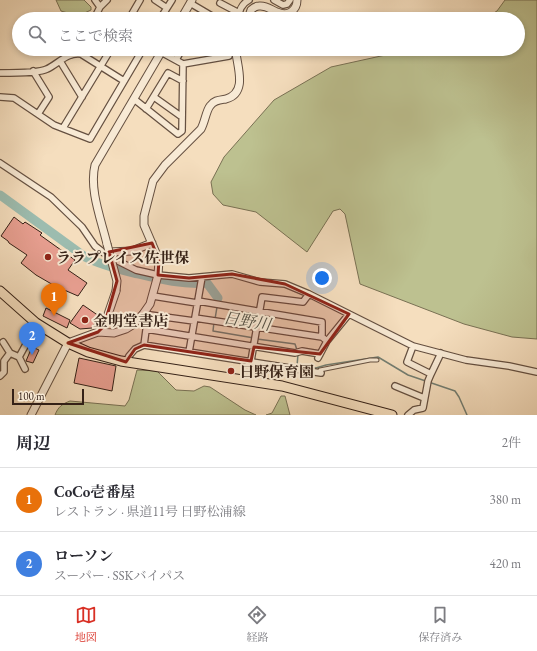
<!DOCTYPE html>
<html lang="ja">
<head>
<meta charset="utf-8">
<style>
  body { margin:0; font-family:"EB Garamond","Noto Serif JP",serif; background:#f2f2f3; color:#2b2b33 }
  .scale { position:absolute; left:12px; bottom:10px; width:72px; box-sizing:border-box; padding-left:4px; border:2px solid #352117; border-top:0; font-size:11px; line-height:14px; white-space:nowrap; color:#352117; -webkit-text-stroke:3px #f8ead5; paint-order:stroke }
  .you { position:absolute; left:322px; top:278px; width:14px; height:14px; margin:-10px; border:3px solid #fff; border-radius:50%; background:#1a73e8; box-shadow:0 0 0 6px #1a73e833 }
  .badge { display:grid; place-items:center; width:26px; height:26px; border-radius:50%; background:#d93025; color:#fff; font-size:13px; font-weight:700 }
  .pin { position:absolute; translate:-50% -33px; filter:drop-shadow(0 1px 2px #0008) }
  .pin::after { content:''; position:absolute; top:21px; width:14px; height:12px; background:inherit; clip-path:polygon(0 0,100% 0,50% 100%) }
  .list { margin:0; padding:0; list-style:none }
  h2 { display:flex; justify-content:space-between; align-items:center; height:52px; margin:0; padding:0 16px; font-size:17px }
  h2 small { font-size:13px; font-weight:400; color:#7c7c81 }
  .list li { display:grid; grid-template-columns:26px 1fr auto; gap:12px; align-items:center; box-sizing:border-box; height:64px; padding:0 16px; border-top:1px solid #e1e1e2 }
  .list b { display:block; font-size:15px; white-space:nowrap }
  .list p { margin:0; font-size:13px; white-space:nowrap; color:#7c7c81 }
  .list em { font-size:13px; font-style:normal; color:#7c7c81 }
  .icon { flex:none; width:22px; height:22px; fill:none; stroke:currentColor; stroke-width:2; stroke-linecap:round; stroke-linejoin:round }
  .map { position:relative; flex:none; width:537px; height:415px; overflow:hidden }
  .search { position:absolute; background:#fff; box-shadow:0 2px 6px #0003; left:12px; right:12px; top:12px; height:44px; display:flex; align-items:center; gap:10px; box-sizing:border-box; padding:0 14px; border-radius:22px; color:#7c7c81; font-size:15px }
  .sheet { height:180px; background:#fff }
  nav { display:flex; justify-content:space-around; align-items:center; box-sizing:border-box; height:56px; border-top:1px solid #e1e1e2; background:#fff; font-size:11px; color:#7c7c81 }
  nav a { display:grid; justify-items:center; gap:2px }
  nav .on { color:#d93025 }
  .map>svg:first-child { display:block }
  .green { fill:#bdc190; stroke:#797154 }
  .lines { fill:none; stroke-linecap:round; stroke-linejoin:round }
  .stream { stroke:#737e72; stroke-width:1.5 }
  .river { stroke:#9cbcaf; stroke-width:9 }
  .building { fill:#e89f91; stroke:#352117 }
  .service-casing { stroke:#655041; stroke-width:5 }
  .minor-casing { stroke:#655041; stroke-width:8 }
  .tertiary-casing { stroke:#655041; stroke-width:9 }
  .primary-casing { stroke:#352117; stroke-width:11 }
  .service { stroke:#f8ead5; stroke-width:3 }
  .minor { stroke:#f8ead5; stroke-width:5.5 }
  .tertiary { stroke:#f8ead5; stroke-width:7 }
  .primary { stroke:#f5debe; stroke-width:9 }
  .tertiary-bridge-casing { stroke:#655041; stroke-width:9; stroke-linecap:butt }
  .tertiary-bridge { stroke:#f8ead5; stroke-width:7 }
  .marked { fill:#8f2418; fill-opacity:0.2; stroke:#8f2418; stroke-width:3; stroke-linejoin:round }
  .poi-dot { fill:#8f2418; stroke:#f8ead5; stroke-width:1.5 }
  .labels { text-anchor:middle; dominant-baseline:central; stroke-width:4; stroke-linejoin:round; paint-order:stroke }
  .poi-label { font-size:15px; font-weight:bold; fill:#352117; stroke:#f8ead5; text-anchor:start }
  .water-label { font-size:16px; font-style:italic; fill:#545045; stroke:#f8ead5 }
</style>
</head>
<body>
<div class="map">
<svg width="537" height="415" viewBox="0 0 537 415">
  <rect width="100%" height="100%" fill="#f5debe"/>
  <filter id="stains"><feTurbulence type="fractalNoise" baseFrequency=".005" numOctaves="4"/><feColorMatrix values="0 0 0 0 .2 0 0 0 0 .09 0 0 0 0 .02 0 0 0 .5 -.17"/></filter>
  <radialGradient id="worn" r=".72"><stop offset=".6" stop-color="#630" stop-opacity="0"/><stop offset="1" stop-color="#630" stop-opacity=".3"/></radialGradient>
  <!-- green -->
  <path class="green" d="M 56,0 L 84,0 L 91,7 L 91,10 L 78,16 L 61,11 Z
    M 505,0 L 537,0 L 537,339 L 512,337 L 464,324 L 360,284 L 345,214 L 340,209 L 333,211 L 307,252 L 256,212 L 223,205 L 213,194 L 211,182 L 224,157 L 274,100 L 331,67 L 390,54 L 431,49 L 518,49 L 518,19 L 484,19 L 497,11 Z
    M 137,370 L 157,371 L 176,390 L 194,391 L 204,386 L 210,387 L 245,410 L 256,415 L 55,415 C 58,407 62,404 70,401 L 125,406 L 129,400 Z
    M 281,396 L 285,396 L 290,415 L 266,415 L 272,413 Z"/>
  <g class="lines">
    <!-- stream -->
    <path class="stream" d="M 218,303 L 218,298
      M 215,319 L 217,307
      M 214,322 L 213,331 L 254,338
      M 257,339 L 295,344 L 297,350
      M 298,354 L 297,366 L 316,368 L 326,365 L 378,357 L 408,375 L 455,391 L 459,397 L 467,415"/>
    <!-- river -->
    <path class="river" d="M 0,195 L 85,257 C 101,265 117,269 134,273 C 159,279 182,285 207,283 L 218,298"/>
  </g>
  <!-- building -->
  <path class="building" d="M 14,217 L 23,224 L 25,222 L 42,233 L 40,235 L 75,260 L 68,270 L 87,283 L 78,296 L 55,286 L 36,275 L 21,263 L 27,255 L 9,243 L 8,241 L 1,236 Z
    M 83,305 L 99,316 L 92,328 L 80,329 L 70,323 Z
    M 46,308 L 70,320 L 67,328 L 43,316 Z
    M 32,347 L 39,350 L 33,363 L 26,361 Z
    M 79,358 L 116,366 L 112,391 L 74,383 Z"/>
  <g class="lines">
    <!-- service casing -->
    <g class="service-casing">
      <path id="service" d="M 320,370 L 370,360 L 377,360"/>
    </g>
    <!-- minor casing -->
    <g class="minor-casing">
      <path id="minor" d="M 95,0 L 100,7
        M 155,0 L 167,8
        M 274,0 L 283,5 L 287,4 L 290,0
        M 190,3 L 217,19
        M 220,3 L 239,13
        M 94,19 L 100,7 L 107,0
        M 129,19 L 140,0
        M 160,19 L 172,0
        M 200,19 L 204,12
        M 238,19 C 239,11 241,4 249,0
        M 216,49 L 218,58
        M 161,52 L 183,64 L 229,56 L 229,49
        M 176,60 L 182,49
        M 60,61 L 82,97
        M 33,71 L 49,97 L 38,114
        M 0,73 C 10,73 40,73 47,69 C 58,64 67,52 81,54 L 124,81
        M 0,97 L 14,98 L 54,125 L 90,139 L 143,49
        M 154,97 L 182,117
        M 134,99 L 178,134 L 182,131 L 183,64
        M 146,109 L 168,73 L 183,81
        M 63,128 L 111,49
        M 0,163 L 51,197 L 82,227 L 95,246 L 104,253
        M 116,260 L 136,270 L 158,275 L 189,278 L 232,274 L 260,282 L 285,284 L 309,294 L 413,346 L 466,360 L 509,366 L 537,372
        M 202,277 L 189,352 L 321,373
        M 153,296 L 197,303
        M 198,301 L 322,322 L 322,337
        M 143,314 L 194,321
        M 195,318 L 322,337 L 327,341
        M 146,329 L 295,353 L 302,351 L 320,354
        M 3,342 L 10,353 L 19,357
        M 144,345 L 148,315
        M 318,358 L 327,341 L 349,314
        M 251,361 L 262,297 L 303,302 L 309,294
        M 126,362 L 129,356 L 135,349 L 144,345 L 189,352
        M 25,369 L 19,357 L 30,337 L 35,323
        M 431,374 L 441,353
        M 0,376 L 4,372 L 4,361 L 10,353
        M 395,386 L 424,398
        M 408,415 L 414,410 L 423,408 L 428,381 L 431,374 L 407,362 L 413,346"/>
    </g>
    <!-- tertiary casing -->
    <g class="tertiary-casing">
      <path id="tertiary" d="M 181,19 L 192,0
        M 248,19 L 251,10 C 253,8 256,6 259,6 C 267,5 271,10 277,12 C 287,17 297,11 297,0
        M 107,244 C 101,219 89,189 95,165 L 163,49
        M 109,252 L 132,251 L 152,243
        M 98,332 L 104,326 L 116,291
        M 31,415 L 68,343 L 98,332 L 114,333 L 126,329 L 134,324 L 143,314 L 150,304 L 158,275 L 159,260 L 144,225 L 144,216 L 153,181 L 165,165 L 201,129 C 205,122 206,111 210,106 C 214,100 220,100 226,99 C 247,93 238,69 236,53 L 237,49"/>
    </g>
    <!-- primary casing -->
    <g class="primary-casing">
      <path id="primary" d="M 0,291 L 36,323 L 68,343 L 88,352 L 121,361 L 282,386 L 392,415"/>
    </g>
    <!-- service -->
    <use href="#service" class="service"/>
    <!-- minor -->
    <use href="#minor" class="minor"/>
    <!-- tertiary -->
    <use href="#tertiary" class="tertiary"/>
    <!-- primary -->
    <use href="#primary" class="primary"/>
    <!-- tertiary-bridge casing -->
    <g class="tertiary-bridge-casing">
      <path id="tertiary-bridge" d="M 107,244 L 117,281 L 116,291"/>
    </g>
    <!-- tertiary-bridge -->
    <use href="#tertiary-bridge" class="tertiary-bridge"/>
  </g>
  <!-- marked area -->
  <path class="marked" d="M 152,243 L 159,260 L 158,275 L 189,278 L 232,274 L 285,284 L 349,314 L 320,354 L 254,347 L 251,361 L 144,345 L 135,349 L 126,362 L 68,343 L 98,332 L 104,326 L 117,281 L 109,252 Z"/>
  <!-- markers -->
  <g class="poi-dot">
    <circle cx="48" cy="257" r="4"/>
    <circle cx="85" cy="320" r="4"/>
    <circle cx="231" cy="371" r="4"/>
  </g>
  <g class="labels">
    <!-- poi labels -->
    <g class="poi-label">
      <text x="56" y="257">ララプレイス佐世保</text>
      <text x="93" y="320">金明堂書店</text>
      <text x="239" y="371">日野保育園</text>
    </g>
    <!-- water labels -->
    <g class="water-label">
      <text transform="translate(247 321) rotate(9)">日野川</text>
    </g>
  </g>
  <rect width="100%" height="100%" filter="url(#stains)"/>
  <rect width="100%" height="100%" fill="url(#worn)"/>
</svg>
<div class="scale">100 m</div>
<div class="you"></div>
<div class="pin badge" style="left:54px;top:316px;background:#e8710a">1</div>
<div class="pin badge" style="left:32px;top:355px;background:#3f7fe0">2</div>
<div class="search"><svg class="icon" aria-label="search" viewBox="0 0 24 24"><circle cx="10" cy="10" r="6"/><path d="M15 15l6 6"/></svg>ここで検索</div>
</div>
<section class="sheet">
<h2>周辺<small>2件</small></h2>
<ul class="list">
<li><span class="badge" style="background:#e8710a">1</span><div><b>CoCo壱番屋</b><p>レストラン · 県道11号 日野松浦線</p></div><em>380 m</em></li>
<li><span class="badge" style="background:#3f7fe0">2</span><div><b>ローソン</b><p>スーパー · SSKバイパス</p></div><em>420 m</em></li>
</ul>
</section>
<nav>
<a class="on"><svg class="icon" aria-label="map" viewBox="0 0 24 24"><path d="M3 6l6-2 6 2 6-2v14l-6 2-6-2-6 2zM9 4v14M15 6v14"/></svg>地図</a>
<a><svg class="icon" aria-label="directions" viewBox="0 0 24 24"><path d="M12 3l9 9-9 9-9-9zM9 14v-3h6M13 9l2 2-2 2"/></svg>経路</a>
<a><svg class="icon" aria-label="saved" viewBox="0 0 24 24"><path d="M7 4h10v16l-5-4-5 4z"/></svg>保存済み</a>
</nav>
</body>
</html>
